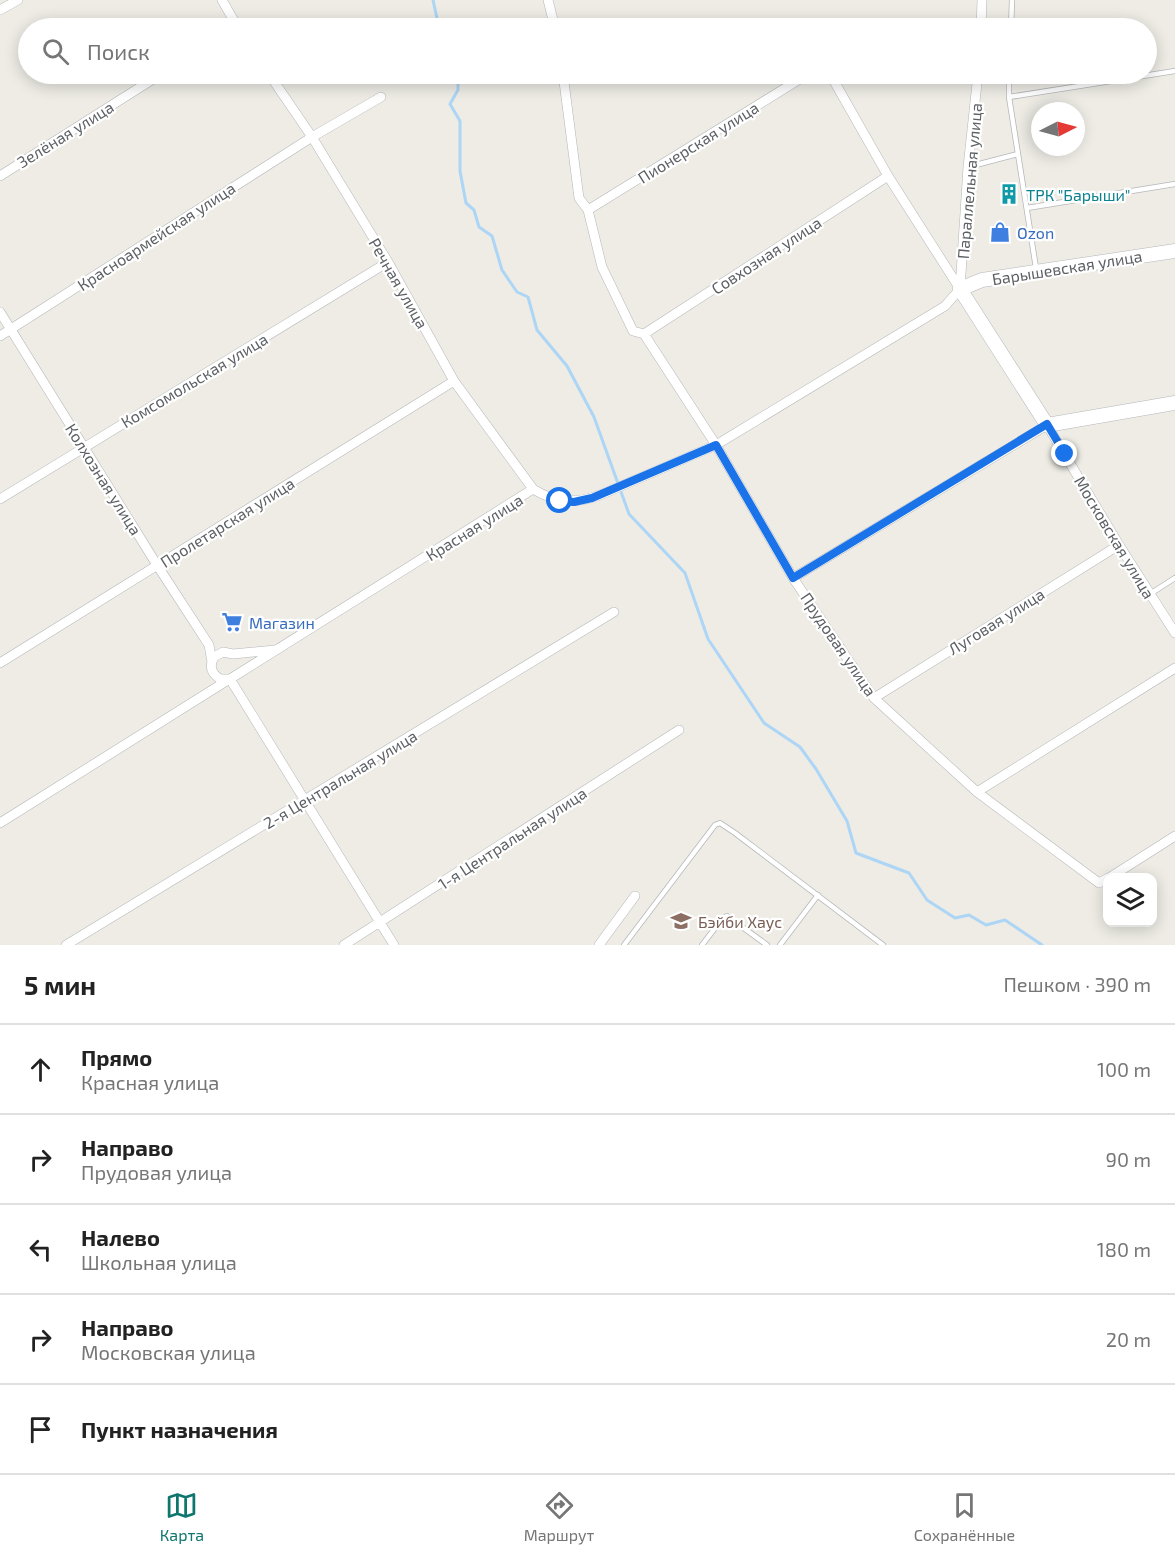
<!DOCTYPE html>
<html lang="ru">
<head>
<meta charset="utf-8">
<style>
  body { margin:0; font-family:"Exo 2",sans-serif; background:#f6f6f6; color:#222 }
  .controls { position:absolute; right:18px; bottom:18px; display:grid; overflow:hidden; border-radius:12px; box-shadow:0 3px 15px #0003 }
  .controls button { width:54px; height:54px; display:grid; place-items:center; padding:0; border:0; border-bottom:2px solid #e0e0e0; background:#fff; color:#222; font:30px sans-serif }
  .compass { position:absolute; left:1031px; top:102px; width:54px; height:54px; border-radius:50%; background:#fff; box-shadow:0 3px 15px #0003; rotate:84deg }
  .stop { position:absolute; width:18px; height:18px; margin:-14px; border:4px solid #1a73e8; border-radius:50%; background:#fff }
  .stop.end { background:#1a73e8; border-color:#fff; box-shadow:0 2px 6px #0008 }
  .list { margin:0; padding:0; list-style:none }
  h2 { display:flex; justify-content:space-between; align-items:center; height:78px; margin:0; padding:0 24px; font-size:26px }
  h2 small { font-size:20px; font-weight:400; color:#767676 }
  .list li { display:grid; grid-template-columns:39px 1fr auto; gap:18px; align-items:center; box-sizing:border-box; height:90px; padding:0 24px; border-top:2px solid #e0e0e0 }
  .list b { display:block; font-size:22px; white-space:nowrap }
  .list p { margin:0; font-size:20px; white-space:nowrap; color:#767676 }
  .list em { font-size:20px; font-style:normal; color:#767676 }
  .icon { flex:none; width:33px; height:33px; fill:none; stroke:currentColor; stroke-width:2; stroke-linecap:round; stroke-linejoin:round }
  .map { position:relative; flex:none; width:1175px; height:945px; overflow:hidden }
  .search { position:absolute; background:#fff; box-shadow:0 3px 15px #0003; left:18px; right:18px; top:18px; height:66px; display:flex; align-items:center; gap:15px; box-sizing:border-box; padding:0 21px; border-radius:33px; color:#767676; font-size:22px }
  .sheet { height:528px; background:#fff }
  nav { display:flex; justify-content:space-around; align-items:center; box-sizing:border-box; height:84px; border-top:2px solid #e0e0e0; background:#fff; font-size:16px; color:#767676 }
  nav a { display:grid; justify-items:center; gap:3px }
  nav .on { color:#0f766e }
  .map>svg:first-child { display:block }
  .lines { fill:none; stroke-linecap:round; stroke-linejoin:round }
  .stream { stroke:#acd5f6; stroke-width:3 }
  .lane-casing { stroke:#b5b7ba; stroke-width:6 }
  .street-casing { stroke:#b5b7ba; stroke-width:10 }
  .secondary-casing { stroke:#b4b7bb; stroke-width:15 }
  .lane { stroke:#fff; stroke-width:4.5 }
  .street { stroke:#fff; stroke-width:9 }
  .secondary { stroke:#fff; stroke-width:14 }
  .route { stroke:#1a73e8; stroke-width:8 }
  .labels { text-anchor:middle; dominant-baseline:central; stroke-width:4.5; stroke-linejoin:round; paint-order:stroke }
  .street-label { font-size:16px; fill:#5d6064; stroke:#fff }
  .culture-label { font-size:16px; fill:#0d838f; stroke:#fff; text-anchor:start }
  .shop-label { font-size:16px; fill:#366cbe; stroke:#fff; text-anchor:start }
  .education-label { font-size:16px; fill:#785e54; stroke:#fff; text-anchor:start }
</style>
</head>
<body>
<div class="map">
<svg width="1175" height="945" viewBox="0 0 1175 945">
  <rect width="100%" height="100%" fill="#eeece5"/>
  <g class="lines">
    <!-- stream -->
    <path class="stream" d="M 433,0 L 438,23 L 445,28
      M 458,74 L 458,90 L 450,104 L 460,121 L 460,171 L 466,203 L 474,210 L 479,227 L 492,236 L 502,270 L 517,292 L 528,297 L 537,330 L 567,366 L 594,417 L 629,514 L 685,573 L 708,639 L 764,723 L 800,747 L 816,769 L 847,821 L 856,853 L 909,873 L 927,900 L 955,918 L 969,915 L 986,925 L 1005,920 L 1042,945"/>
    <!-- lane casing -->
    <g class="lane-casing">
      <path id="lane" d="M 1011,28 L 1012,0
        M 1009,74 L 1009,97 L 1036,268
        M 1009,97 L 1175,71
        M 968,167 L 1018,154
        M 1027,208 L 1175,184
        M 1150,594 L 1175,578
        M 624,945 L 715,825 L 720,823 L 735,833 L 883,945
        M 702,945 L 722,919 L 727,916 L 767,945
        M 780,945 L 818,895"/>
    </g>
    <!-- street casing -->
    <g class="street-casing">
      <path id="street" d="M 222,0 L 238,28
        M 548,0 L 555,28
        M 0,10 L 18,0
        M 981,28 L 982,0
        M 269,74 L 312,137 L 388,262 L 454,381 L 533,489 C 557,504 579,504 605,493 L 716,445 L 945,306 L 960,289 L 968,167 L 978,74
        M 563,74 L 579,198 L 588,210 L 602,267 L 633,331 L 644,334
        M 830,74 L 888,176 L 960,289
        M 0,176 L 161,74
        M 588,210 L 808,74
        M 0,312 L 157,565 L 209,645 L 212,662
        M 644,334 L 716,445 L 793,578 L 874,698 L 977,792 L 1175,668
        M 644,334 L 888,176
        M 0,336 L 312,137 L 381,97
        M 0,499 L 388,262
        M 793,578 L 1047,425 L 1119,545 L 1175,633
        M 275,650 L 233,654 L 223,652 L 214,657 C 209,666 211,673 220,679 L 230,679 L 533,489
        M 0,663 L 454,381
        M 230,679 L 394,945
        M 874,698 L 1119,545
        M 977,792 L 1099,883 L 1108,878
        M 0,823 L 228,680
        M 1109,878 L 1175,836
        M 66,945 L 614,612
        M 344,945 L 679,730
        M 599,945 L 635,896"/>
    </g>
    <!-- secondary casing -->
    <g class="secondary-casing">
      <path id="secondary" d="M 1175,251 L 982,280 L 960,289 L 1047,425 L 1175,403"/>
    </g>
    <!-- lane -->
    <use href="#lane" class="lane"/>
    <!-- street -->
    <use href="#street" class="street"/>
    <!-- secondary -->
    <use href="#secondary" class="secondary"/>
  </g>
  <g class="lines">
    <!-- route -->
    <path class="route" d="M 560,501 L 574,502 L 592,498 L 716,445 L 793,578 L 1047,424 L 1065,454"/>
  </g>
  <!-- icons -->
  <defs>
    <g id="building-bare" transform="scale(1.62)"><path d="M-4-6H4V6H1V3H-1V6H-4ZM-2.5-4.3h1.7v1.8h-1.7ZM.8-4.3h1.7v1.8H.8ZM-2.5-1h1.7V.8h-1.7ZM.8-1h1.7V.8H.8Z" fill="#0f9aa8" stroke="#fff" stroke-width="2.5" paint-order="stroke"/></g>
    <g id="shop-bare" transform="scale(1.62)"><path d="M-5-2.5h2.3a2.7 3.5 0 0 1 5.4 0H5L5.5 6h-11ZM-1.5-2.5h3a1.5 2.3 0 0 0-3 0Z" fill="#3f7fe0" stroke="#fff" stroke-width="2.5" paint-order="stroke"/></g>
    <g id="supermarket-bare" transform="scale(1.62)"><path d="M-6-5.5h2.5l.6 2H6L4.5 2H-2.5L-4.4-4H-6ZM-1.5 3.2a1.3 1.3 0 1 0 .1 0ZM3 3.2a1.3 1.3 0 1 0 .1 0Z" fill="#3f7fe0" stroke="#fff" stroke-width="2.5" paint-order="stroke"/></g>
    <g id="school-bare" transform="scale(1.62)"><path d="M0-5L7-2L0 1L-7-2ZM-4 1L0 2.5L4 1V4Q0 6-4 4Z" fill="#8d6e63" stroke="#fff" stroke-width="2.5" paint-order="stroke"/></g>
  </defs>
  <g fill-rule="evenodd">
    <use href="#building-bare" x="1009" y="194"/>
    <use href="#shop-bare" x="1000" y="232"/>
    <use href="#supermarket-bare" x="232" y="622"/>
    <use href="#school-bare" x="681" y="921"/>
  </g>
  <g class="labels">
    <!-- street labels -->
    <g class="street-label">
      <text transform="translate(65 134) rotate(-32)">Зелёная улица</text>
      <text transform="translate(698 142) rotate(-32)">Пионерская улица</text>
      <text transform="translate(969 181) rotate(-85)">Параллельная улица</text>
      <text transform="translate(156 236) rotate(-33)">Красноармейская улица</text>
      <text transform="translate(766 255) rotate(-33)">Совхозная улица</text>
      <text transform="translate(1067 267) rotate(-9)">Барышевская улица</text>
      <text transform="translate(399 283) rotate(60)">Речная улица</text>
      <text transform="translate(194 380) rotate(-31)">Комсомольская улица</text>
      <text transform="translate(104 479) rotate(58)">Колхозная улица</text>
      <text transform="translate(227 522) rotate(-32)">Пролетарская улица</text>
      <text transform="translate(474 527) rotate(-32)">Красная улица</text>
      <text transform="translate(1115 537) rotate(59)">Московская улица</text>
      <text transform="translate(996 621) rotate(-32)">Луговая улица</text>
      <text transform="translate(839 644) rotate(56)">Прудовая улица</text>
      <text transform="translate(340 779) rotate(-31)">2-я Центральная улица</text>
      <text transform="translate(512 838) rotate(-33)">1-я Центральная улица</text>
    </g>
    <!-- culture labels -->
    <g class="culture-label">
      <text x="1026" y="194">ТРК "Барыши"</text>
    </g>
    <!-- shop labels -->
    <g class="shop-label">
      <text x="1017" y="232">Ozon</text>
      <text x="249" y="622">Магазин</text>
    </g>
    <!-- education labels -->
    <g class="education-label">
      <text x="698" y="921">Бэйби Хаус</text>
    </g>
  </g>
</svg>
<div class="controls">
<button><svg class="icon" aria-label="layers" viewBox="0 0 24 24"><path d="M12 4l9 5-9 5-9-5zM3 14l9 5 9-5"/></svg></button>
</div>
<svg class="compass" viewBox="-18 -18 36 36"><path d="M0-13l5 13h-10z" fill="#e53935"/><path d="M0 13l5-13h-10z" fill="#767676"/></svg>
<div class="stop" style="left:560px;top:501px"></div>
<div class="stop end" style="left:1065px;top:454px"></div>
<div class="search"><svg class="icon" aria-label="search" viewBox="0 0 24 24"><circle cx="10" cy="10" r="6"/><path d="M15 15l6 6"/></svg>Поиск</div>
</div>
<section class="sheet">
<h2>5 мин<small>Пешком · 390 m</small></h2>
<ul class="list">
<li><svg class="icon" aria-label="ahead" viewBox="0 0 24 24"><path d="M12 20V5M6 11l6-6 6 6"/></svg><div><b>Прямо</b><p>Красная улица</p></div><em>100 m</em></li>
<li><svg class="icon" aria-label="right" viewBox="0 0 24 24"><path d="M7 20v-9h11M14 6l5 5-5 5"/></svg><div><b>Направо</b><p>Прудовая улица</p></div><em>90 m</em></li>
<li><svg class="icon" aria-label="left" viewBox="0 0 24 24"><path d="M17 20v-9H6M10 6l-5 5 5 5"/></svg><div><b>Налево</b><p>Школьная улица</p></div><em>180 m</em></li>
<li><svg class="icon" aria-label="right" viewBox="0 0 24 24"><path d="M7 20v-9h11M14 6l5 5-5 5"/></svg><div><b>Направо</b><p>Московская улица</p></div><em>20 m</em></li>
<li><svg class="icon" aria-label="arrive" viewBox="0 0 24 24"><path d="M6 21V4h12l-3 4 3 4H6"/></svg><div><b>Пункт назначения</b></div></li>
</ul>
</section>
<nav>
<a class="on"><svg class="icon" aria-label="map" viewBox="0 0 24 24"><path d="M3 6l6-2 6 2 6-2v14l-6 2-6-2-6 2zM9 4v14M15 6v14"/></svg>Карта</a>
<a><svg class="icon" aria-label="directions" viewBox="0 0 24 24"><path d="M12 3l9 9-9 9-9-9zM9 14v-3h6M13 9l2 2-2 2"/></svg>Маршрут</a>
<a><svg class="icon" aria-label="saved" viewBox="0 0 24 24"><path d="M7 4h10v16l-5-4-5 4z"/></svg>Сохранённые</a>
</nav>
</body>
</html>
